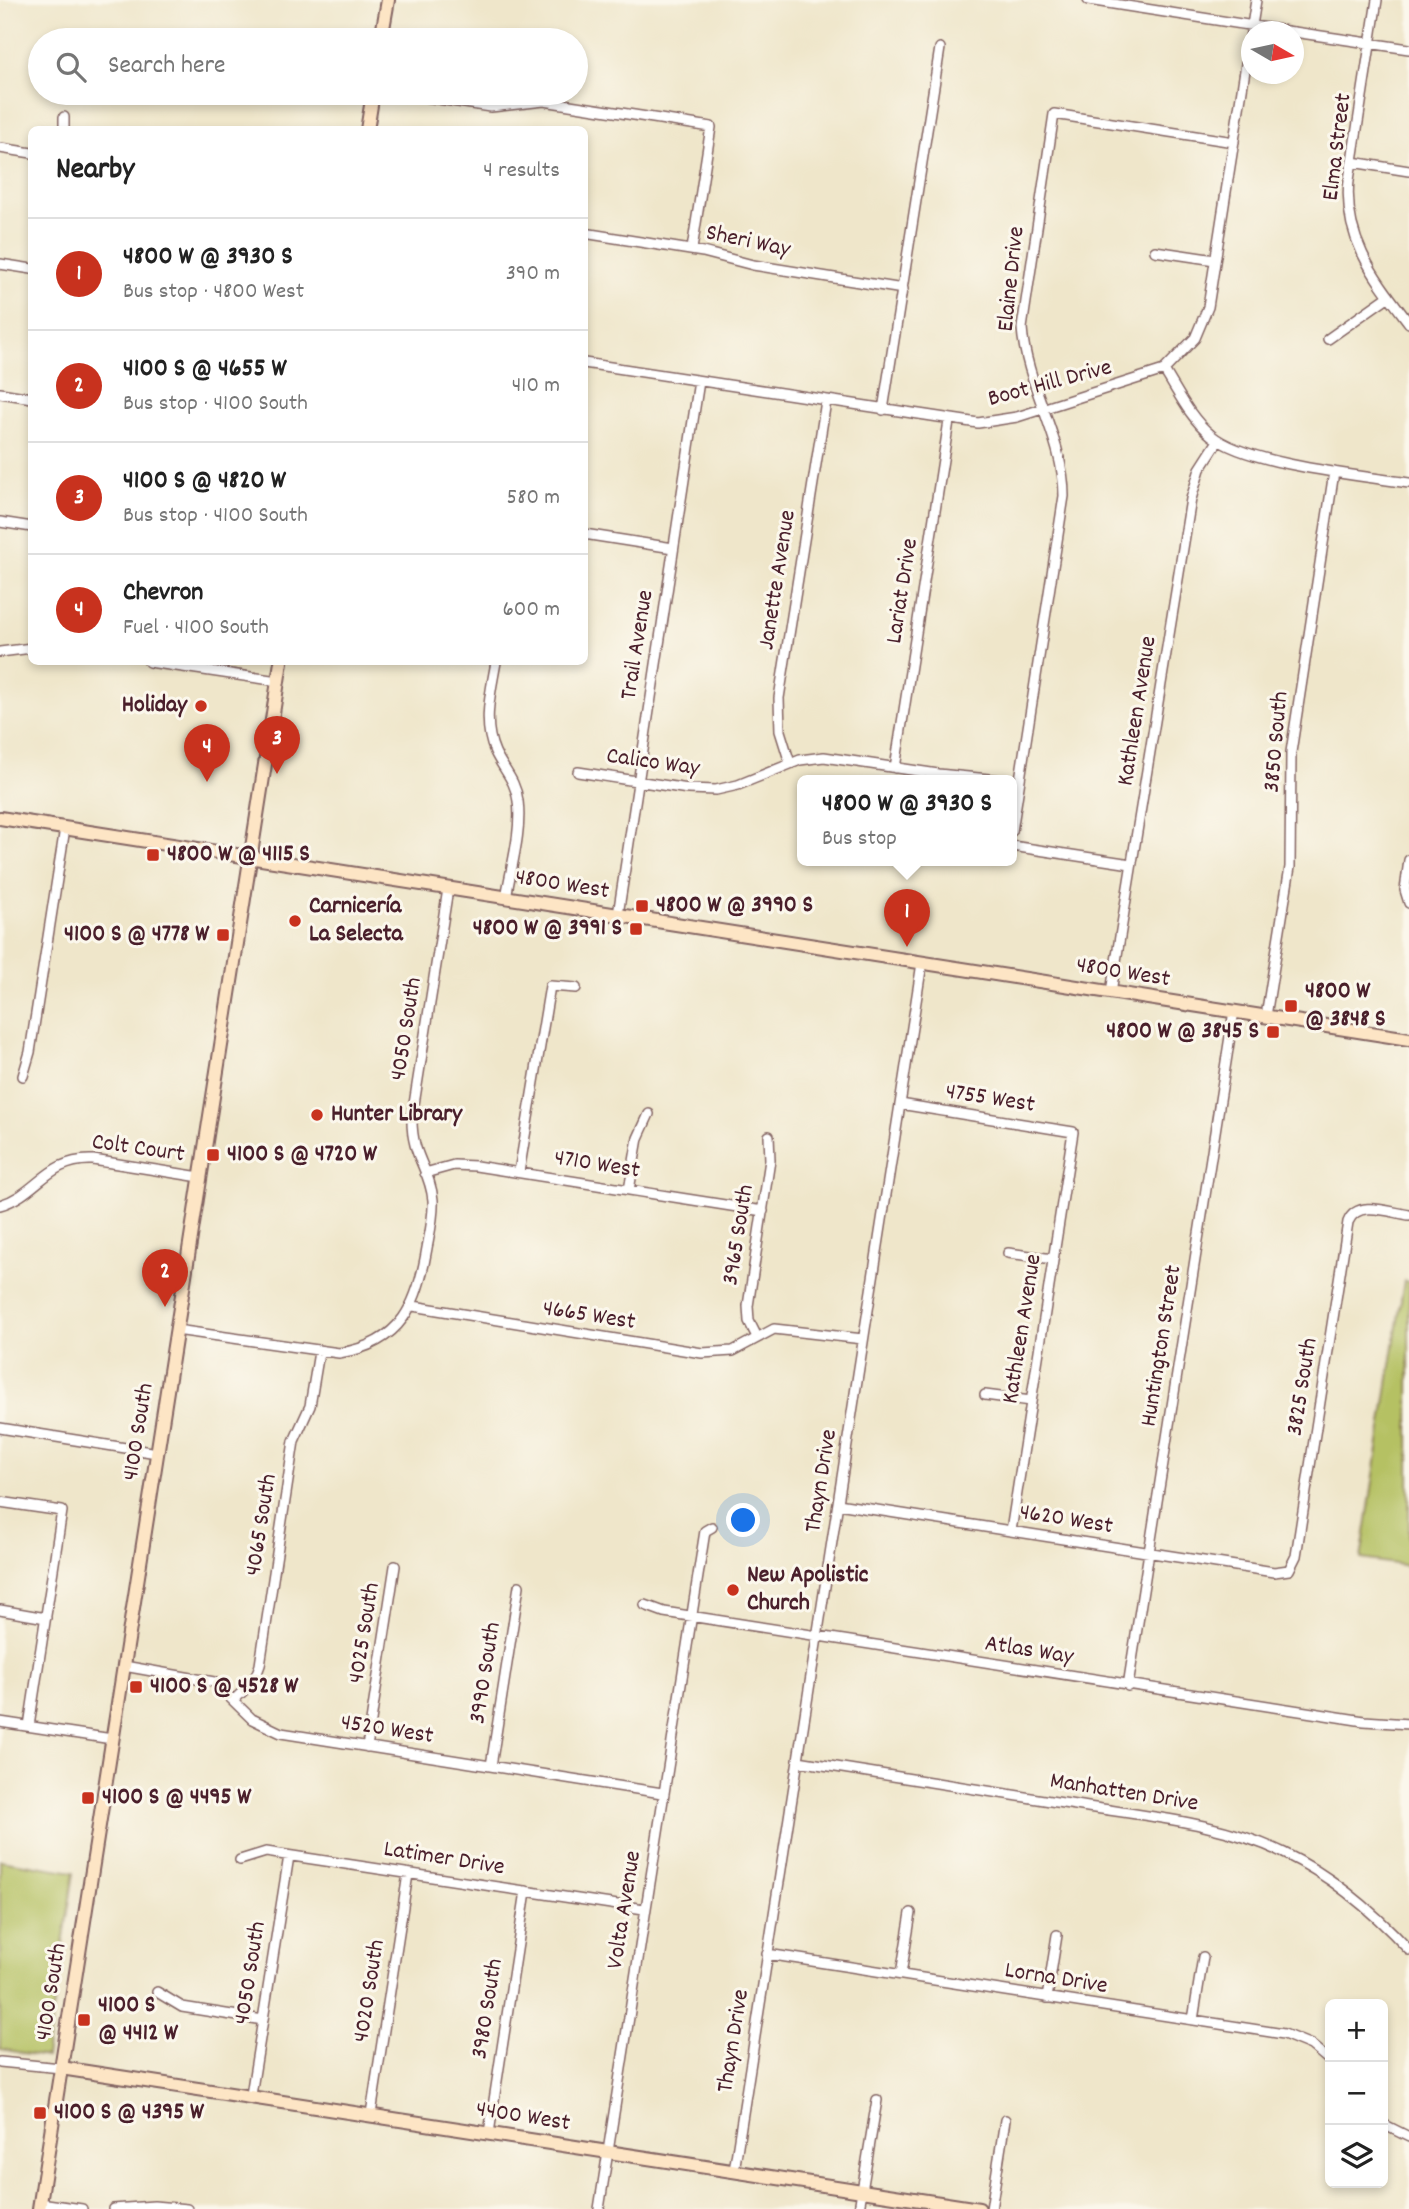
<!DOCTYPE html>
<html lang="en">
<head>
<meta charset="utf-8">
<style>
  body { margin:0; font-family:Dekko,sans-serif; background:#f2f2f2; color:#222 }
  .controls { position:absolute; right:21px; bottom:21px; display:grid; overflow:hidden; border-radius:10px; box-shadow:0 4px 10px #0003 }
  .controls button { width:63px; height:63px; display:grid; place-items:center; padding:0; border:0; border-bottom:2px solid #e0e0e0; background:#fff; color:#222; font:35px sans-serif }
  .compass { position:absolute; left:1241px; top:21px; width:63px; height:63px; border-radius:50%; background:#fff; box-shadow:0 4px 10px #0003; rotate:99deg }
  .you { position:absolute; left:744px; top:1521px; width:24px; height:24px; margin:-18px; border:5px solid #fff; border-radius:50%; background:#1a73e8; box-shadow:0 0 0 10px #1a73e833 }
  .badge { display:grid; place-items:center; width:46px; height:46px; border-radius:50%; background:#c8321e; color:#fff; font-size:23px; font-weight:700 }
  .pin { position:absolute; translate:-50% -58px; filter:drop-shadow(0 2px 4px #0008) }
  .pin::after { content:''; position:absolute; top:37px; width:24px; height:21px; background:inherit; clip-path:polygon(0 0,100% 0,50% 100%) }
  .popup { position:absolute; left:797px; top:775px; width:220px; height:91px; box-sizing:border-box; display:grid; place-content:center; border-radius:10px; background:#fff; filter:drop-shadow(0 2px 5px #0005); font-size:23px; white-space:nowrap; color:#767676 }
  .popup b { font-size:26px; color:#222 }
  .popup::after { content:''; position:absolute; left:50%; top:100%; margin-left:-14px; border:14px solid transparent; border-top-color:#fff }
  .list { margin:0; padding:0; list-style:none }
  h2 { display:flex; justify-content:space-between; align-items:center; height:91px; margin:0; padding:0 28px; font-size:30px }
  h2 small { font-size:23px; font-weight:400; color:#767676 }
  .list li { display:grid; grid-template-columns:46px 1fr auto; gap:21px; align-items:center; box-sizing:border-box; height:112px; padding:0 28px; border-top:2px solid #e0e0e0 }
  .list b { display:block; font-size:26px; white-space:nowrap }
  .list p { margin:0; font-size:23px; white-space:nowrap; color:#767676 }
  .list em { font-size:23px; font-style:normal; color:#767676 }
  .icon { flex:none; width:38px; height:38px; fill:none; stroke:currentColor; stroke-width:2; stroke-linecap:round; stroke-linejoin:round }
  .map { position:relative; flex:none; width:1409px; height:2209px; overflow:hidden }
  .search { position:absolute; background:#fff; box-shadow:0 4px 10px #0003; left:28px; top:28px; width:560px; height:77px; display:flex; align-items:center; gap:18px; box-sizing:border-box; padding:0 24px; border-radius:38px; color:#767676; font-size:26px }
  .panel { position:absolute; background:#fff; box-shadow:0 4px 10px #0003; left:28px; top:126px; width:560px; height:539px; border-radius:10px }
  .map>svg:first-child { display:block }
  .green { fill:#b5c163; stroke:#807047; stroke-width:2 }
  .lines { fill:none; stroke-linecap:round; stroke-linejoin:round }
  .street-casing { stroke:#846563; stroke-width:12 }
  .secondary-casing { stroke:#846563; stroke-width:16 }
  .street { stroke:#fff; stroke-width:9 }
  .secondary { stroke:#fde5c5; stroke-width:12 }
  .poi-dot { fill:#c8321e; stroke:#fbf7ec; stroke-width:2.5 }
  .labels { text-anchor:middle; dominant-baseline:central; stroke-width:6; stroke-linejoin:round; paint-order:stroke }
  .street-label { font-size:24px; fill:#4a1f2b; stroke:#fbf7ec }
  .poi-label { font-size:24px; font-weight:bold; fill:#4a1f2b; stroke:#fbf7ec; text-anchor:start }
</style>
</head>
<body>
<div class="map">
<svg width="1409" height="2209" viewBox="0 0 1409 2209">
  <rect width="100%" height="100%" fill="#fbf7ec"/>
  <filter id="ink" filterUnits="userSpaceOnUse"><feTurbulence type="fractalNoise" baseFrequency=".0143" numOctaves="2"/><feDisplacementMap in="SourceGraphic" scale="14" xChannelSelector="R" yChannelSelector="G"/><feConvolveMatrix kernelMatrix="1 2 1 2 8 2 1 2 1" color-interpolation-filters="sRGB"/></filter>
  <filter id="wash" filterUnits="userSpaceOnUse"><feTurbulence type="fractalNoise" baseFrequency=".00686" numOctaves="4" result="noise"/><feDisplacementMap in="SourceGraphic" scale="28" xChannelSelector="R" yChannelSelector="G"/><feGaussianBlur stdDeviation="1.57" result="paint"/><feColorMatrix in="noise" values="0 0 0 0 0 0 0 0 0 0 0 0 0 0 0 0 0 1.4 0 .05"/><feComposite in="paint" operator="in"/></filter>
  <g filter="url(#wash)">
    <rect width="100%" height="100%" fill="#efe6ca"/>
    <!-- green -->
    <path class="green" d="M 1404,1281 L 1409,1282 L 1409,1566 L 1361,1559 Z
      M 0,1860 L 74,1872 L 46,2057 L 0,2049 Z"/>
  </g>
  <g filter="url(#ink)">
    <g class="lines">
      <!-- street casing -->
      <g class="street-casing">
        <path id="street" d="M 1088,0 L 1293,32
          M 1377,0 L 1349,180 C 1343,239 1375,278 1409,323
          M 1294,32 L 1409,49
          M 399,93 L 491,107 L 544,101 L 711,127 L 692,249
          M 64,130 L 64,117
          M 0,148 L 32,153
          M 1352,162 L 1409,171
          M 584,233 L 703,252 L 753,265 L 903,289
          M 1155,251 L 1215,260
          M 0,264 L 32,269
          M 1328,339 L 1389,296
          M 584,363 L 978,423 L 1017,417 L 1164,370 L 1195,338 L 1208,307 L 1256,0
          M 1164,370 C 1178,392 1190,418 1211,435 C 1245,464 1361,476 1409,483
          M 0,393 L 32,398
          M 883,410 L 940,48
          M 0,522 L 32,527
          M 584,534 L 673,548
          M 0,652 L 32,648
          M 149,662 L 278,681
          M 496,662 C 491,691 482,723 495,752 C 503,769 516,781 518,801 C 522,832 511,867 506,898
          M 790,763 L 780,731 L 779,698 L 826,401
          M 895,768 L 949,421
          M 578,772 L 688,789 L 716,790 L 738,785 L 800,760 L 824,757 L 938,774 L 1009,781
          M 1012,831 L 1064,496 C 1064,438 1026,386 1022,328 L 1054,114 L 1234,142
          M 1012,846 L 1131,864
          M 1409,860 L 1405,890 L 1409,903
          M 618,915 L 699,381
          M 1111,992 L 1191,499 L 1200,469 L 1218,441
          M 1266,1016 L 1290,867 L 1291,752 L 1334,472
          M 23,1076 L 30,1052 L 65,828
          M 900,1104 L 1073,1132 L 1011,1531
          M 519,1172 L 550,986 L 576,988
          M 425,1173 L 454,1165 L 476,1166 L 763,1211
          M 629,1190 L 638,1138 L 649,1114
          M 0,1205 C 38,1194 47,1158 93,1160 L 200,1177
          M 1008,1253 L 1053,1259
          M 413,1306 L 702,1353 L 733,1351 L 774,1329 L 863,1339
          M 176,1330 L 339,1353 C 402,1344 418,1303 427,1248 C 430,1232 434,1215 433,1200 C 430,1168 411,1157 412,1117 L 448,889
          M 757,1337 L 749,1321 L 748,1306 L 770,1160 L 769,1136
          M 985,1395 L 1031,1401
          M 0,1428 L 157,1453
          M 0,1502 L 62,1511 L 29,1726
          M 838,1504 L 1274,1572 L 1289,1570 L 1296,1556 L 1348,1222 C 1357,1199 1389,1212 1409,1215
          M 645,1605 L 664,1612 L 1364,1721 L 1409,1724
          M 0,1610 L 46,1618
          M 124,1666 L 214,1682 L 252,1719 L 281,1733 L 662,1793
          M 1128,1686 L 1234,1011
          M 235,1699 L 254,1681 L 260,1665 L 294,1441 L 310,1406 L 319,1352
          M 0,1722 L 112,1739
          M 367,1747 L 395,1566
          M 798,1761 C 892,1776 987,1791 1082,1806 C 1150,1817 1221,1822 1284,1853 C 1332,1876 1373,1911 1409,1950
          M 491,1766 L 519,1586
          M 240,1860 L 266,1852 L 644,1909
          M 767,1954 L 1284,2034 L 1311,2045 L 1330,2061
          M 901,1974 L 911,1913
          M 157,1992 L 182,2007 L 263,2020
          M 1047,1998 L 1057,1935
          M 1193,2020 L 1203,1957
          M 0,2062 L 61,2068
          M 251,2095 L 289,1856
          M 371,2114 L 408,1874
          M 1383,2124 L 1409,2137
          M 489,2133 L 526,1891
          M 734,2171 L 922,963
          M 40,2203 L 82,2209
          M 113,2209 L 154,2206 L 187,2209
          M 599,2209 L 705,1531 L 712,1527
          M 859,2209 L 877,2100
          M 991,2209 L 1005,2120"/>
      </g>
      <!-- secondary casing -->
      <g class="secondary-casing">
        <path id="secondary" d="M 381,40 L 388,0
          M 367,130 L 373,93
          M 0,818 L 1409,1039
          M 61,2068 L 979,2209
          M 39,2209 L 281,662"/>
      </g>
      <!-- street -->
      <use href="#street" class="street"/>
      <!-- secondary -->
      <use href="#secondary" class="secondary"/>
    </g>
  </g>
  <!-- markers -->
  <g class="poi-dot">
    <circle cx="201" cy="706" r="7"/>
    <rect x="146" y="848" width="14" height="14" rx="3.5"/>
    <rect x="635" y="899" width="14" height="14" rx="3.5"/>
    <circle cx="295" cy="921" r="7"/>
    <rect x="629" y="922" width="14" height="14" rx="3.5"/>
    <rect x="216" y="928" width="14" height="14" rx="3.5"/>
    <rect x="1284" y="999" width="14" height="14" rx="3.5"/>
    <rect x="1266" y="1025" width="14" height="14" rx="3.5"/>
    <circle cx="317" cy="1115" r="7"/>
    <rect x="206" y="1148" width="14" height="14" rx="3.5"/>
    <circle cx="733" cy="1590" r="7"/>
    <rect x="129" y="1680" width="14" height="14" rx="3.5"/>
    <rect x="81" y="1791" width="14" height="14" rx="3.5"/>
    <rect x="77" y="2013" width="14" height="14" rx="3.5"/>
    <rect x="33" y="2106" width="14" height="14" rx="3.5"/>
  </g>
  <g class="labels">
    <!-- street labels -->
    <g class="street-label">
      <text transform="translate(1338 147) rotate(-83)">Elma Street</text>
      <text transform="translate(748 242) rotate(12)">Sheri Way</text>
      <text transform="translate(1012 279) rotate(-84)">Elaine Drive</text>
      <text transform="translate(1050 384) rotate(-15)">Boot Hill Drive</text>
      <text transform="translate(778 580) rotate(-81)">Janette Avenue</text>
      <text transform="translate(903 591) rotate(-81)">Lariat Drive</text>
      <text transform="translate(638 645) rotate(-81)">Trail Avenue</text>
      <text transform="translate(1138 711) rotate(-81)">Kathleen Avenue</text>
      <text transform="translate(1277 742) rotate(-85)">3850 South</text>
      <text transform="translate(653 763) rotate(8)">Calico Way</text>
      <text transform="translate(562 885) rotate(9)">4800 West</text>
      <text transform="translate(1123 973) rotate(9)">4800 West</text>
      <text transform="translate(407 1029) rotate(-81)">4050 South</text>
      <text transform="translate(990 1099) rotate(9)">4755 West</text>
      <text transform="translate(138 1149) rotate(8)">Colt Court</text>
      <text transform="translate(597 1165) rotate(9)">4710 West</text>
      <text transform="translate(739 1235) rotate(-81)">3965 South</text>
      <text transform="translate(589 1316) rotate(9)">4665 West</text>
      <text transform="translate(1023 1329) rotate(-81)">Kathleen Avenue</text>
      <text transform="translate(1162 1346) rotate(-81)">Huntington Street</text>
      <text transform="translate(1303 1387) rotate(-81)">3825 South</text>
      <text transform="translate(139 1432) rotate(-81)">4100 South</text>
      <text transform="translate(822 1481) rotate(-81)">Thayn Drive</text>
      <text transform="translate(1066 1520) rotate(9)">4620 West</text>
      <text transform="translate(262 1525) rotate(-81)">4065 South</text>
      <text transform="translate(365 1633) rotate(-81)">4025 South</text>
      <text transform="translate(1029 1651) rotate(9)">Atlas Way</text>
      <text transform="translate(486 1673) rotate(-81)">3990 South</text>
      <text transform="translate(387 1730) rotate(9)">4520 West</text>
      <text transform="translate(1124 1793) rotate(9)">Manhatten Drive</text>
      <text transform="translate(444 1859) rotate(9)">Latimer Drive</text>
      <text transform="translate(625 1910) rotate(-81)">Volta Avenue</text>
      <text transform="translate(251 1973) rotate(-81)">4050 South</text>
      <text transform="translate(1056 1979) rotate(9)">Lorna Drive</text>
      <text transform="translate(370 1991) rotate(-81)">4020 South</text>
      <text transform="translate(52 1992) rotate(-81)">4100 South</text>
      <text transform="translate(488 2009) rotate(-81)">3980 South</text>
      <text transform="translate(734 2041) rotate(-81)">Thayn Drive</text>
      <text transform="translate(523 2117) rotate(9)">4400 West</text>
    </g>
    <!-- poi labels -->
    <g class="poi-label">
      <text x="187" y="706" text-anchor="end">Holiday</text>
      <text x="167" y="855">4800 W @ 4115 S</text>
      <text x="656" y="906">4800 W @ 3990 S</text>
      <text x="309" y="907">Carnicería<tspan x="309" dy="28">La Selecta</tspan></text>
      <text x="622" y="929" text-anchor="end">4800 W @ 3991 S</text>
      <text x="209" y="935" text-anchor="end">4100 S @ 4778 W</text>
      <text x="1305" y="992">4800 W<tspan x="1305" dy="28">@ 3848 S</tspan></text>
      <text x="1259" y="1032" text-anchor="end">4800 W @ 3845 S</text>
      <text x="331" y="1115">Hunter Library</text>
      <text x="227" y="1155">4100 S @ 4720 W</text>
      <text x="747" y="1576">New Apolistic<tspan x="747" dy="28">Church</tspan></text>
      <text x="150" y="1687">4100 S @ 4528 W</text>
      <text x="102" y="1798">4100 S @ 4495 W</text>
      <text x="98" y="2006">4100 S<tspan x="98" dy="28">@ 4412 W</tspan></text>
      <text x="54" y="2113">4100 S @ 4395 W</text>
    </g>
  </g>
</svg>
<div class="controls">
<button>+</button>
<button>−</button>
<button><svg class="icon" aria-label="layers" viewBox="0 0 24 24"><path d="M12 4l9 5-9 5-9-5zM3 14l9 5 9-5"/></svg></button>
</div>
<svg class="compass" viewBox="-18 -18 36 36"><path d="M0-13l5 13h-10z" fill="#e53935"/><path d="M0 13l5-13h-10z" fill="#767676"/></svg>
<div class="you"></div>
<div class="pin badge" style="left:907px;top:947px">1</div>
<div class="popup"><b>4800 W @ 3930 S</b>Bus stop</div>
<div class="pin badge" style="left:165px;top:1307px">2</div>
<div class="pin badge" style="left:277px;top:774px">3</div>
<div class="pin badge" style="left:207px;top:782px">4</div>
<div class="search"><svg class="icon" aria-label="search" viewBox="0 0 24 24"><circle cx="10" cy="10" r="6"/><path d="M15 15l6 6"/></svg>Search here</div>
<section class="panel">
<h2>Nearby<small>4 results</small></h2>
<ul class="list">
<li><span class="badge">1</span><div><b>4800 W @ 3930 S</b><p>Bus stop · 4800 West</p></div><em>390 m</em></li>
<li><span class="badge">2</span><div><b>4100 S @ 4655 W</b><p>Bus stop · 4100 South</p></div><em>410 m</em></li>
<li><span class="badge">3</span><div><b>4100 S @ 4820 W</b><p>Bus stop · 4100 South</p></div><em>580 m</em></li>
<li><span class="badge">4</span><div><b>Chevron</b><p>Fuel · 4100 South</p></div><em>600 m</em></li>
</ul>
</section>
</div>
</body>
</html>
